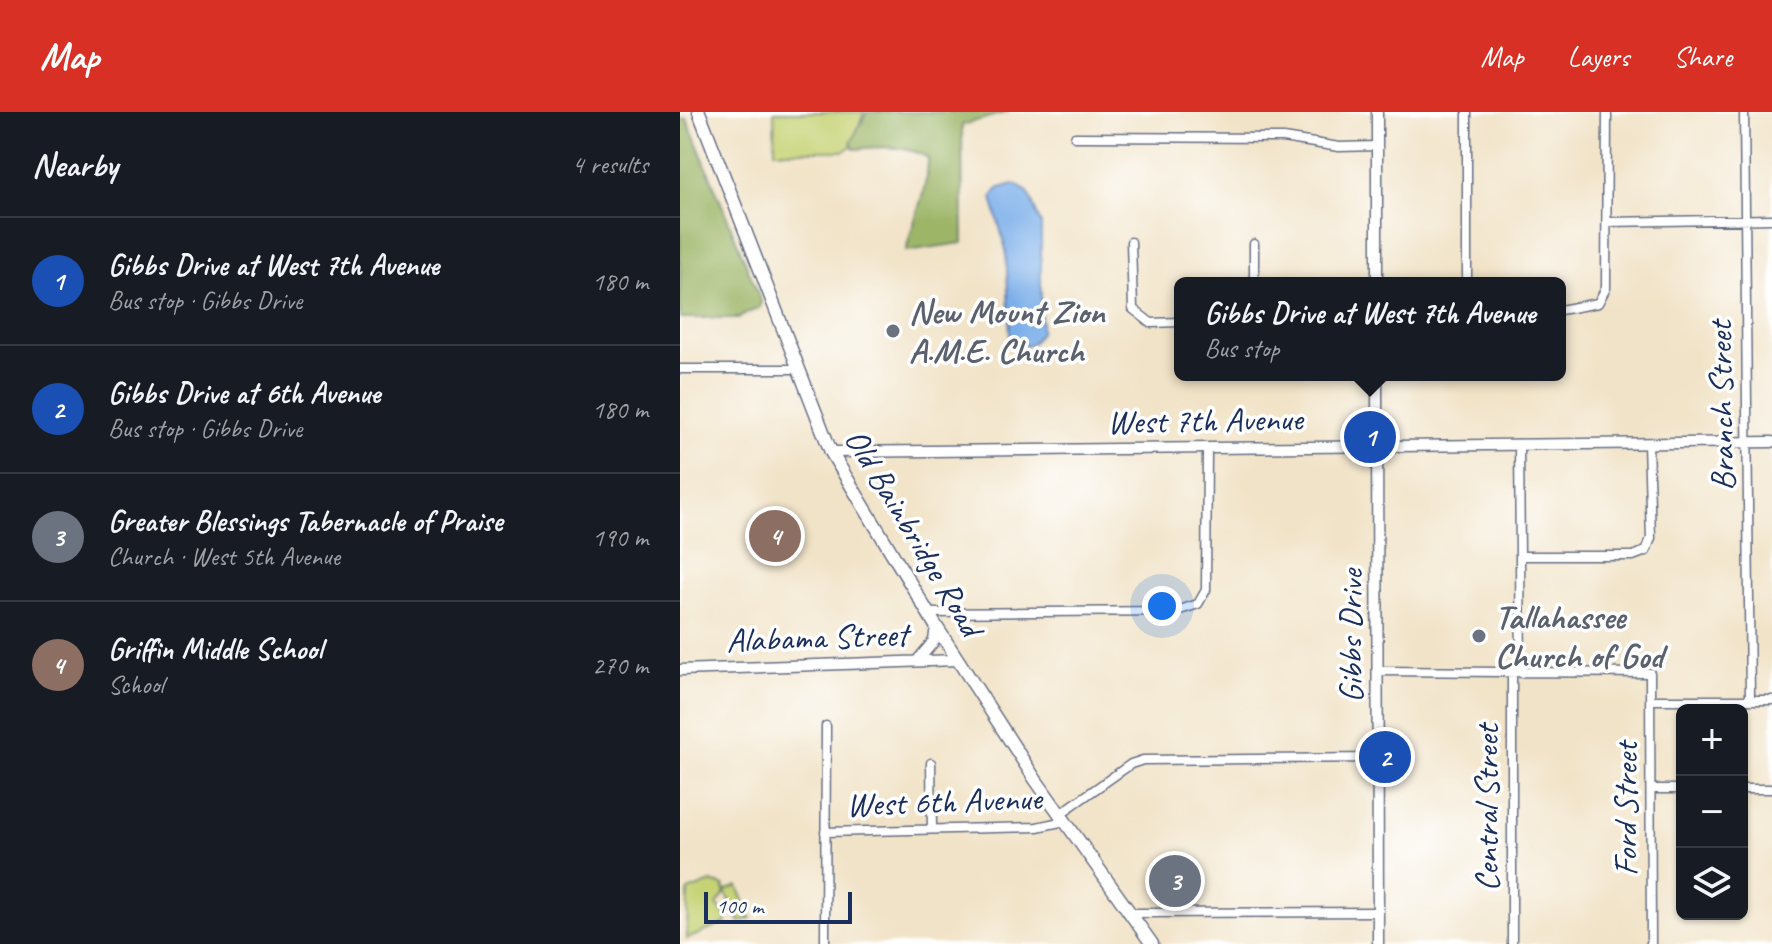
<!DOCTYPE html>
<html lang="en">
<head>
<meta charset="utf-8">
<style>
  body { margin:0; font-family:Caveat,sans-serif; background:#20242c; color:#f1f3f6 }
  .controls { position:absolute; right:24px; bottom:24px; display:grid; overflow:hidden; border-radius:12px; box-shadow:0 2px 6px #0004 }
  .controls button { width:72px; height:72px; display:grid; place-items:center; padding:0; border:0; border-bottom:2px solid #363941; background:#171b24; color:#f1f3f6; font:40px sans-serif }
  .scale { position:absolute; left:24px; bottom:20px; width:148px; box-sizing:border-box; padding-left:8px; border:4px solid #1b2f5e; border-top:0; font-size:22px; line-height:28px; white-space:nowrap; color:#1b2f5e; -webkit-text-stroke:6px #fff; paint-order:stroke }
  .you { position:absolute; left:482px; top:494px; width:28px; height:28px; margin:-20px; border:6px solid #fff; border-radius:50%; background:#1a73e8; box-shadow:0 0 0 12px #1a73e833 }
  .badge { display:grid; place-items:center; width:52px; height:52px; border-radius:50%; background:#d93025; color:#fff; font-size:26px; font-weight:700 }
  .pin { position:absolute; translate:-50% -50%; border:4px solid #fff; box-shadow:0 2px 8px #0006 }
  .popup { position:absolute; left:494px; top:165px; width:392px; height:104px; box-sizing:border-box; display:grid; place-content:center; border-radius:12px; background:#171b24; filter:drop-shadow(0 2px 6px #0005); font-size:26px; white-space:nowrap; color:#9ea1a6 }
  .popup b { font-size:30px; color:#f1f3f6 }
  .popup::after { content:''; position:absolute; left:50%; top:100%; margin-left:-16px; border:16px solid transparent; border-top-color:#171b24 }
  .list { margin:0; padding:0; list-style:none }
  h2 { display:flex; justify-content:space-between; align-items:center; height:104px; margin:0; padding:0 32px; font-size:34px }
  h2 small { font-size:26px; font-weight:400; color:#9ea1a6 }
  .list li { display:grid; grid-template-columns:52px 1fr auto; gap:24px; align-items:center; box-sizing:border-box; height:128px; padding:0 32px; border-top:2px solid #363941 }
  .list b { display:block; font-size:30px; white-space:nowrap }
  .list p { margin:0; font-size:26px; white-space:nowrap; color:#9ea1a6 }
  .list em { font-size:26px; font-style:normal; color:#9ea1a6 }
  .icon { flex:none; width:44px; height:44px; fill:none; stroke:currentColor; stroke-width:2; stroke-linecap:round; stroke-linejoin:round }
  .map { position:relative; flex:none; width:1092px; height:832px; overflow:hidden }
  header { display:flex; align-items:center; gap:48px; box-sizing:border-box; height:112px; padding:0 40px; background:#d93025; color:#fff }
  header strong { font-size:38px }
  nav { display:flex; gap:44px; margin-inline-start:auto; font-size:28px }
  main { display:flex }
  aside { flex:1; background:#171b24 }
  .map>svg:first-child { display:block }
  .green { fill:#c6d375; stroke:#70816a; stroke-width:2 }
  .forest { fill:#9cb566; stroke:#5c7262; stroke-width:2 }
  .water { fill:#7cafe9; stroke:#4c6fa4; stroke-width:2 }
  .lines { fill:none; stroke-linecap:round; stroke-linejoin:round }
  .minor-casing { stroke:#666e83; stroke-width:11 }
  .tertiary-casing { stroke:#666e83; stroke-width:13 }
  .secondary-casing { stroke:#666e83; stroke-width:15 }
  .minor { stroke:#fff; stroke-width:8 }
  .tertiary { stroke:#fff; stroke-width:10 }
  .secondary { stroke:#fff; stroke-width:12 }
  .worship-dot { fill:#6b7280; stroke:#fff; stroke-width:3 }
  .labels { text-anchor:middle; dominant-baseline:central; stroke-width:7; stroke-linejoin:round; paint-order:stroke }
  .worship-label { font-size:34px; font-weight:bold; fill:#5b616d; stroke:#fff; text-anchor:start }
  .street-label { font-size:34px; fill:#1b2f5e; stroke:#fff }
</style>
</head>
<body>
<header>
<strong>Map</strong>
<nav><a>Map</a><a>Layers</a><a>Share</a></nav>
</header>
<main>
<aside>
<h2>Nearby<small>4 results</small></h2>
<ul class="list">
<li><span class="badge" style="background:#1a4fb4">1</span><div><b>Gibbs Drive at West 7th Avenue</b><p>Bus stop · Gibbs Drive</p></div><em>180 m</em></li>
<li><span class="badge" style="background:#1a4fb4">2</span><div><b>Gibbs Drive at 6th Avenue</b><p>Bus stop · Gibbs Drive</p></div><em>180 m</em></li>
<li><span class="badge" style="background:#6b7280">3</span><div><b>Greater Blessings Tabernacle of Praise</b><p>Church · West 5th Avenue</p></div><em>190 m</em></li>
<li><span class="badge" style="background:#8d6e63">4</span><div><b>Griffin Middle School</b><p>School</p></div><em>270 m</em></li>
</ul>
</aside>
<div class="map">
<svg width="1092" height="832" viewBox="0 0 1092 832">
  <rect width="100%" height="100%" fill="#fff"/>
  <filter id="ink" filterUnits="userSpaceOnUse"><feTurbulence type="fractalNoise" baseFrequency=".0125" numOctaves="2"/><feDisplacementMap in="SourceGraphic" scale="16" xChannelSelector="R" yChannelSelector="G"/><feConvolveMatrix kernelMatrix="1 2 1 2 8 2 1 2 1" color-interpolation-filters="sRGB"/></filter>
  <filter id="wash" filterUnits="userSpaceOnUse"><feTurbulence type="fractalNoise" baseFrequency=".006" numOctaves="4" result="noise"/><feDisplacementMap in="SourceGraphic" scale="32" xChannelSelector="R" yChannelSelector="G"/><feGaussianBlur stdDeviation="1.8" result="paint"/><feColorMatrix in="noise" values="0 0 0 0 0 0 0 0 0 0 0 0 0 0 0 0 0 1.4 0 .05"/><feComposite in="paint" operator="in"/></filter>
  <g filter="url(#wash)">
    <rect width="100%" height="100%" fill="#f1e3c7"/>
    <!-- green -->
    <path class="green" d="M 94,0 L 184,0 L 171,34 L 164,39 L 95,39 Z
      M 31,770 L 44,774 L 44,783 L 37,793 L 46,804 L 46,811 L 7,827 L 8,779 Z
      M 58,774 L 71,806 L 60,810 L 45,779 Z"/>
    <!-- forest -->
    <path class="forest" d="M 187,0 L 328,0 L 282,13 L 283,131 L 226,139 C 233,109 248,77 248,46 C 226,32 200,35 174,37 L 171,30 Z
      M 7,7 L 81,189 L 80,195 L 58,206 L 0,206 L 0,8 Z"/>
    <!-- water -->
    <path class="water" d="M 334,72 L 348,80 L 361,112 L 361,219 C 353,232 350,236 335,233 L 330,224 L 326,138 L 312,86 L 319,76 Z"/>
  </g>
  <g filter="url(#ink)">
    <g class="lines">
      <!-- minor casing -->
      <g class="minor-casing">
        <path id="minor" d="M 787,0 L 787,171
          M 1064,0 L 1070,588
          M 395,25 L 603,26 L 659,35 L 697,34
          M 928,110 L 1092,107
          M 451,130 L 453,197 L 471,211 L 500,210
          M 574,132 L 574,171
          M 880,198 L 918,191 L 926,176 L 927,0
          M 0,257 L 118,257
          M 839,332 L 841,561
          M 840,444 L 953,444 L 966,439 L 971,426 L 968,331
          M 248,501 L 497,499 L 518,492 L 526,478 L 527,337
          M 698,559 L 970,561 L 971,832
          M 832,561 L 832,832
          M 971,588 L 1092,588
          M 251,651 L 252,717
          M 971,677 L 1002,677
          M 1062,677 L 1092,677
          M 380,702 L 451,652 L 463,648 L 698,646
          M 145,720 L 357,715 L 385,709
          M 450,801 L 698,800
          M 145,832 L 146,614"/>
      </g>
      <!-- tertiary casing -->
      <g class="tertiary-casing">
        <path id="tertiary" d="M 697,0 L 697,171
          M 697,263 L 698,832
          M 151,340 L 1092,330
          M 238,548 L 254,529 L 256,514
          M 0,558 L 277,548"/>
      </g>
      <!-- secondary casing -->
      <g class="secondary-casing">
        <path id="secondary" d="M 19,0 L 151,340 L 256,514 L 355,667 L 472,832"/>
      </g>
      <!-- minor -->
      <use href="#minor" class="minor"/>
      <!-- tertiary -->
      <use href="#tertiary" class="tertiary"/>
      <!-- secondary -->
      <use href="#secondary" class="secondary"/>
    </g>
  </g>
  <!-- markers -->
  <g class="worship-dot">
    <circle cx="213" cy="219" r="8"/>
    <circle cx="799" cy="524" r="8"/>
  </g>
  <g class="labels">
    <!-- worship labels -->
    <g class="worship-label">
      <text x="229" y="199">New Mount Zion<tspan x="229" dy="39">A.M.E. Church</tspan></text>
      <text x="815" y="504">Tallahassee<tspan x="815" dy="39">Church of God</tspan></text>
    </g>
    <!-- street labels -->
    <g class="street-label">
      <text transform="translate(1041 294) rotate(-91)">Branch Street</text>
      <text transform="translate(525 308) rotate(-1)">West 7th Avenue</text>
      <text transform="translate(234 420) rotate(59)">Old Bainbridge Road</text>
      <text transform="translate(670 524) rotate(-90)">Gibbs Drive</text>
      <text transform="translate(137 525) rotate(-2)">Alabama Street</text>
      <text transform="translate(264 689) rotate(-2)">West 6th Avenue</text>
      <text transform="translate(806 696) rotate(-90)">Central Street</text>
      <text transform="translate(945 697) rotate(-90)">Ford Street</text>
    </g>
  </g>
</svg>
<div class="controls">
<button>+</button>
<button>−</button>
<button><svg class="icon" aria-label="layers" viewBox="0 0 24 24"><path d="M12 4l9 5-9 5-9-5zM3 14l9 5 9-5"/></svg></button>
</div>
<div class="scale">100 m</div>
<div class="you"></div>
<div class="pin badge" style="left:690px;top:325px;background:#1a4fb4">1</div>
<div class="popup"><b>Gibbs Drive at West 7th Avenue</b>Bus stop</div>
<div class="pin badge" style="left:705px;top:645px;background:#1a4fb4">2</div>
<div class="pin badge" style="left:495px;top:769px;background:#6b7280">3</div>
<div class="pin badge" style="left:95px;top:424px;background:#8d6e63">4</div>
</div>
</main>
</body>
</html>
